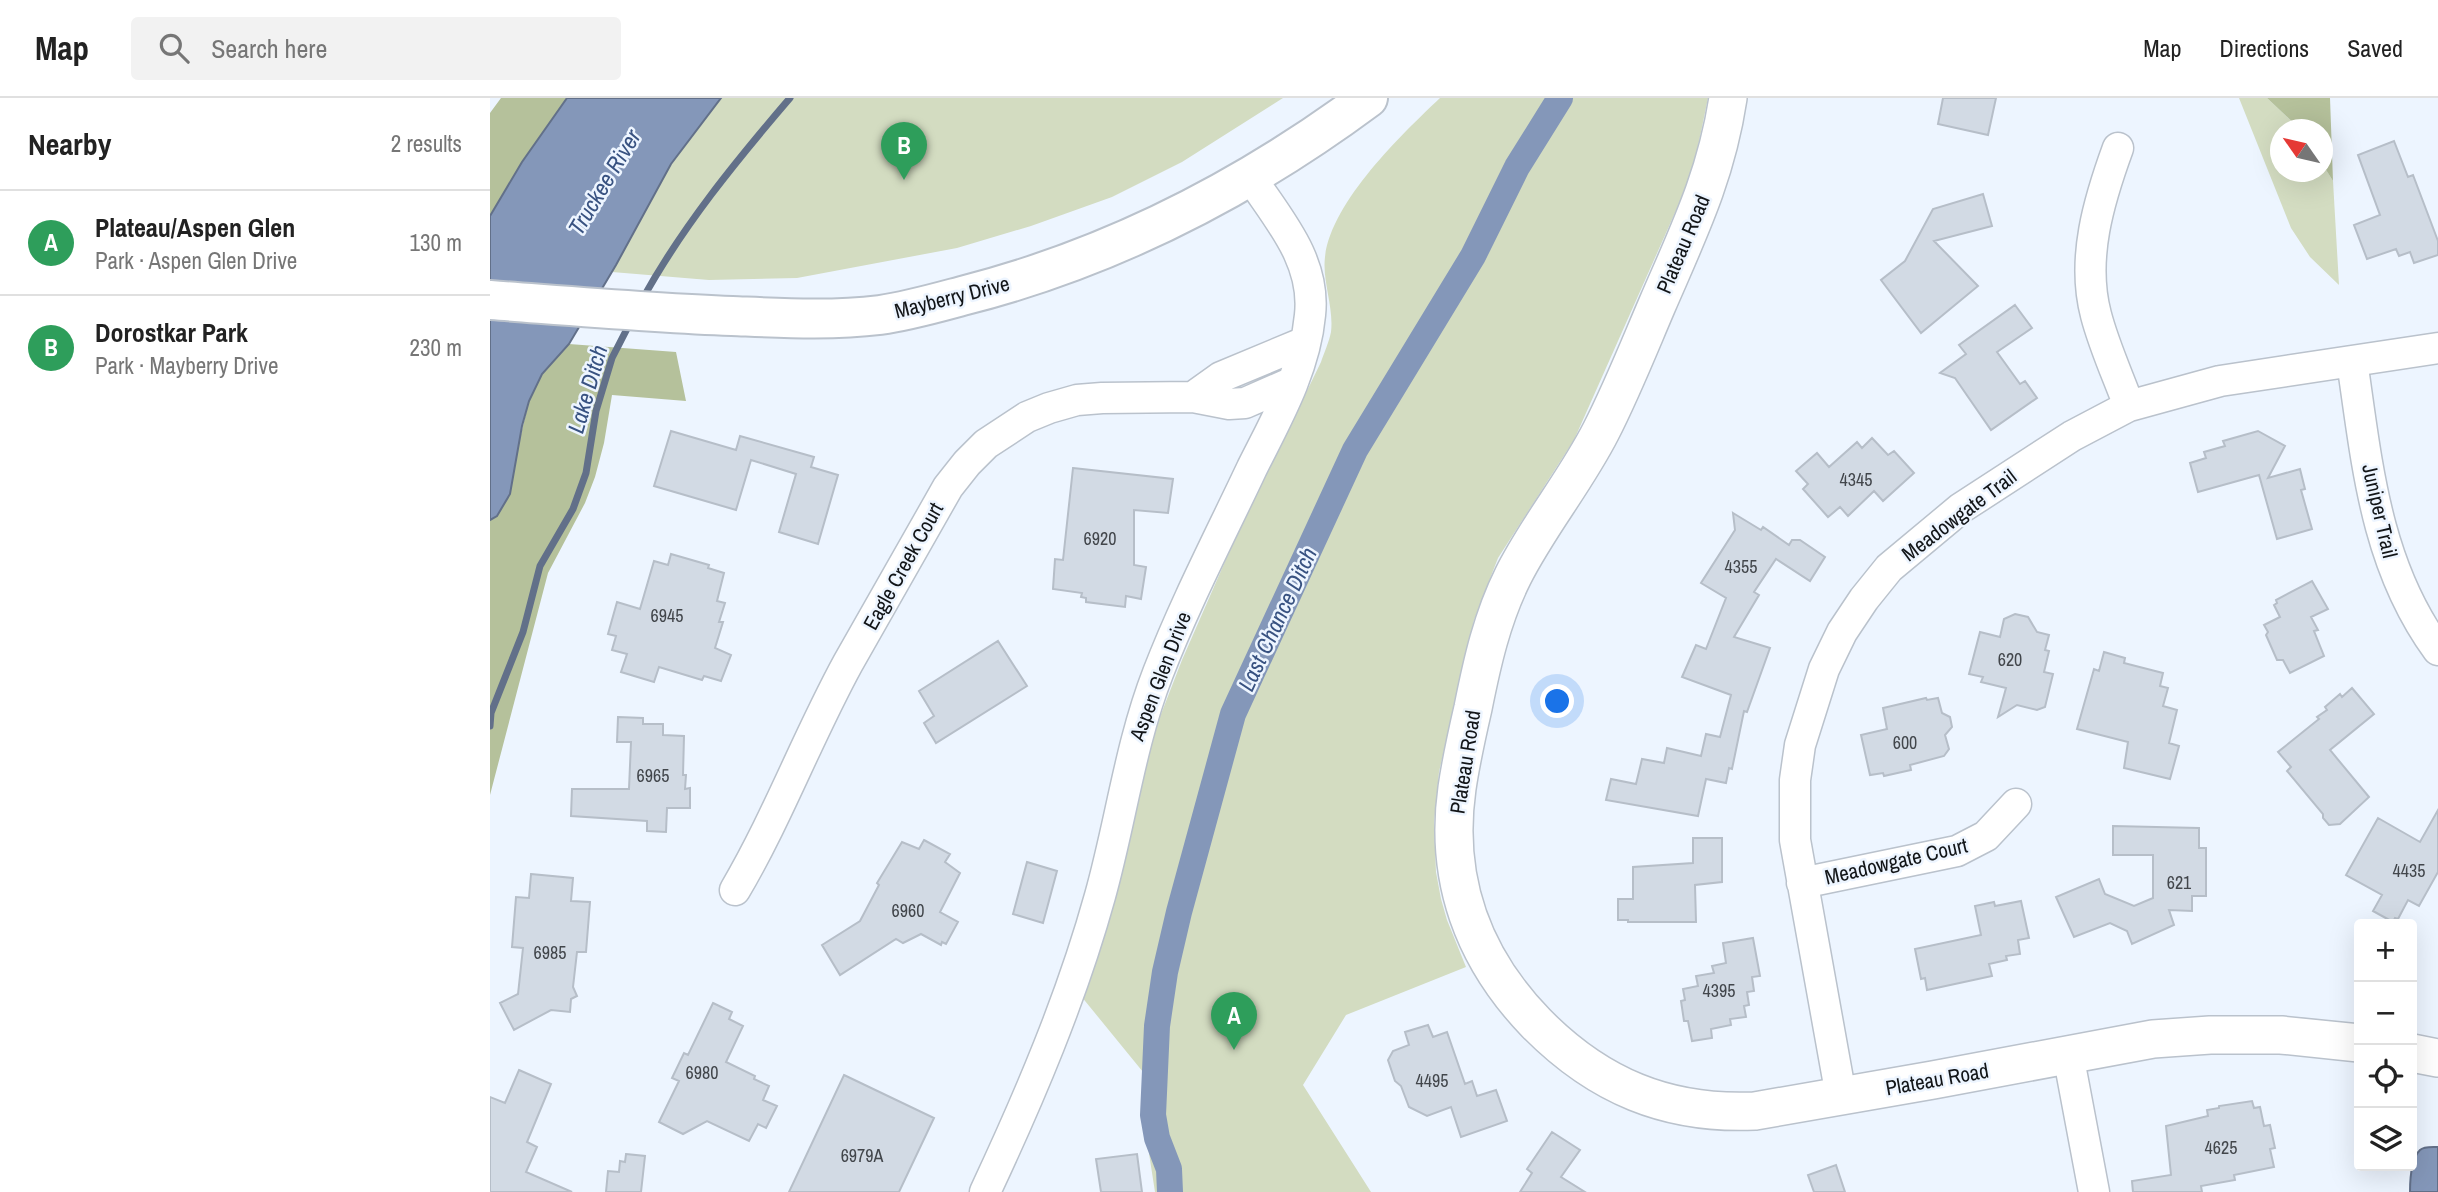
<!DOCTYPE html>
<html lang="en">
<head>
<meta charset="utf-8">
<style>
  body { margin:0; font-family:"Archivo Narrow",sans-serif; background:#f2f2f2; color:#222 }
  .controls { position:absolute; right:21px; bottom:21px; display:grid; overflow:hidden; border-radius:7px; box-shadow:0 7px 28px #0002 }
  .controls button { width:63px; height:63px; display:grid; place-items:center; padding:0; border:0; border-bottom:2px solid #e0e0e0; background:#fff; color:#222; font:35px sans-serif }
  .compass { position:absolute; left:1780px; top:21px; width:63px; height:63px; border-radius:50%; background:#fff; box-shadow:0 7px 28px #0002; rotate:304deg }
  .you { position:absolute; left:1068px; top:604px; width:24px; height:24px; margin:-18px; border:5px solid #fff; border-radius:50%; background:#1a73e8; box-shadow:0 0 0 10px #1a73e833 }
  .badge { display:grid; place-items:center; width:46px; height:46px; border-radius:50%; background:#a04ebd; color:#fff; font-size:23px; font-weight:700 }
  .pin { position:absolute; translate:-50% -58px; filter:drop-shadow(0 2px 4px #0008) }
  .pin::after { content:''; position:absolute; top:37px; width:24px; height:21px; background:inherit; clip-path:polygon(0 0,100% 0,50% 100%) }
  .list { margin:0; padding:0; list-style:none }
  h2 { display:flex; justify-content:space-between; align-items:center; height:91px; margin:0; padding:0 28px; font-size:30px }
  h2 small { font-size:23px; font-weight:400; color:#767676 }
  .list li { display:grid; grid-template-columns:46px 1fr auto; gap:21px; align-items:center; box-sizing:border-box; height:105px; padding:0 28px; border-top:2px solid #e0e0e0 }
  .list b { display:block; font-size:26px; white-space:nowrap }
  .list p { margin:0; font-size:23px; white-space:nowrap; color:#767676 }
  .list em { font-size:23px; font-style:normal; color:#767676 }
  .icon { flex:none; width:38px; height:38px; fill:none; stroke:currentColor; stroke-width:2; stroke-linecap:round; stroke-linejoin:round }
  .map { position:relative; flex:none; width:1948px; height:1094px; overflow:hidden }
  header { display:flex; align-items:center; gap:42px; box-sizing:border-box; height:98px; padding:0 35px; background:#fff; border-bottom:2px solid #e0e0e0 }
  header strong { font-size:33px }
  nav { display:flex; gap:38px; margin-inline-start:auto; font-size:24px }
  .search { width:490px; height:63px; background:#f2f2f2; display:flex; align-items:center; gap:18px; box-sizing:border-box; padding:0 24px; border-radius:7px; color:#767676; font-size:26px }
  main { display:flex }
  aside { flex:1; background:#fff }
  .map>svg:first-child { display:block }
  .green { fill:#d3dcc1 }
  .forest { fill:#b5c19b }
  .water { fill:#8497b9; stroke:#627089; stroke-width:2 }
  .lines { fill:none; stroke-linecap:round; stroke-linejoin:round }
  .stream { stroke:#627089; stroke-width:7 }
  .canal { stroke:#8497b9; stroke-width:26 }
  .building { fill:#d2dae4; stroke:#b6bec8; stroke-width:2 }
  .minor-casing { stroke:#bac2cc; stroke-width:33 }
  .tertiary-casing { stroke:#bac2cc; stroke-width:40 }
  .secondary-casing { stroke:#bac2cc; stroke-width:42 }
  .minor { stroke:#fff; stroke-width:30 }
  .tertiary { stroke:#fff; stroke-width:37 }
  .secondary { stroke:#fff; stroke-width:38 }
  .labels { text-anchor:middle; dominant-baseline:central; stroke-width:5; stroke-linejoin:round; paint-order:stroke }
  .number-label { font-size:18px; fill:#42464b }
  .street-label { font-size:21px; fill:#121518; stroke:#edf5ff }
  .water-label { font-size:23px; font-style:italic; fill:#385281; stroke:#edf5ff }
</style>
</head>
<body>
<header>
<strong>Map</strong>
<div class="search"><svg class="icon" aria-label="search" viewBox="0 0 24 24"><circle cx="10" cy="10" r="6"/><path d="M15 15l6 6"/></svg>Search here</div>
<nav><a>Map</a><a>Directions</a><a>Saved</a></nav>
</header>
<main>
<aside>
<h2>Nearby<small>2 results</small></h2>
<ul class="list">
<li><span class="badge" style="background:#2e9e5b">A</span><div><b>Plateau/Aspen Glen</b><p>Park · Aspen Glen Drive</p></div><em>130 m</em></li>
<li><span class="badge" style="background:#2e9e5b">B</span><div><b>Dorostkar Park</b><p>Park · Mayberry Drive</p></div><em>230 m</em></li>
</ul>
</aside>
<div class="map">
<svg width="1948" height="1094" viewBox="0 0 1948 1094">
  <rect width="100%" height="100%" fill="#edf5ff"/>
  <!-- green -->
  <path class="green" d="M 231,0 L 793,0 L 692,64 L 622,99 L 541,128 L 467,150 L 307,180 L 219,182 L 122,174 L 181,66 Z
    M 950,0 L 1218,0 L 1205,63 L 1196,90 L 1084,342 L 1008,460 L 984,522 L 949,674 L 944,725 L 946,774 L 951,801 L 957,822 L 976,869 L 856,917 L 813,987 L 881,1094 L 665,1094 L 656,1036 L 653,974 L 591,898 L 645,711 L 666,629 L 692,562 L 744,443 L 831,264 C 834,255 839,244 841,234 C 844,209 832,183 835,159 C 841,104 912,36 950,0 Z
    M 1749,0 L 1777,0 L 1810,31 L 1790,32 L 1790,74 L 1832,74 L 1833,67 L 1843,83 L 1849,187 L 1820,159 L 1801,130 Z"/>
  <!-- forest -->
  <path class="forest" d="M 11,0 L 77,0 L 32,64 L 0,118 L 0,15 Z
    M 1777,0 L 1840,0 L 1843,83 L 1833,67 L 1832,32 L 1810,31 Z
    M 79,246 L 186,254 L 196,303 L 122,297 L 114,345 L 105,379 L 95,405 L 58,475 L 0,697 L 0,422 L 7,418 L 25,361 L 39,303 L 52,276 Z"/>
  <!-- water -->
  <path class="water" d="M 77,0 L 231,0 L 181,66 L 126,167 L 79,246 L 52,276 L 39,303 L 32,328 L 20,396 L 7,418 L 0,422 L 0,118 L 32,64 Z
    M 1948,1049 L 1948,1094 L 1920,1094 C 1920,1083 1921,1061 1930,1052 C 1934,1048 1943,1049 1948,1049 Z"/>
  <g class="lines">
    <!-- stream -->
    <path class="stream" d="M 152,202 C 192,129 246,63 300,0
      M 0,628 L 1,615 L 33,534 L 50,468 L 83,411 L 96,375 L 106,313 L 122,260 L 140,225"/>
    <!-- canal -->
    <path class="canal" d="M 680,1094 L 679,1071 L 667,1040 L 663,1017 L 667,928 L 675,874 L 689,814 L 743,616 L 865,352 L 983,158 L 1027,69 L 1070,0"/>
  </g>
  <!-- building -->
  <path class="building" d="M 1453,0 L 1506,0 L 1498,37 L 1448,26 Z
    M 1904,43 L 1918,79 L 1923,77 L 1948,143 L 1948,157 L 1924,165 L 1920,154 L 1909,158 L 1906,151 L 1877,161 L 1864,127 L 1890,117 L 1868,57 Z
    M 1493,96 L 1502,128 L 1444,143 L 1488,188 L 1431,235 L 1391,182 L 1415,163 L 1443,111 Z
    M 1525,207 L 1542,230 L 1507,254 L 1530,286 L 1535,283 L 1547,300 L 1501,332 L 1465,280 L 1450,275 L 1476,256 L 1469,247 Z
    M 181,333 L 246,352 L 250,338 L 324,359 L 321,369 L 348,377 L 328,446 L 289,434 L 306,376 L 261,362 L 246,412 L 164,388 Z
    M 1768,333 L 1795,348 L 1778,380 L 1810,371 L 1815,391 L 1811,392 L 1822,431 L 1787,441 L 1769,377 L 1708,394 L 1700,365 L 1716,360 L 1714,354 L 1735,348 L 1733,343 Z
    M 1382,340 L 1398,357 L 1404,353 L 1424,375 L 1393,403 L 1384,393 L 1358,418 L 1350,409 L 1338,419 L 1313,391 L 1318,386 L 1306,373 L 1327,355 L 1339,369 L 1367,344 L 1372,350 Z
    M 583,370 L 683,381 L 678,415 L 644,412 L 644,467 L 656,469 L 651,501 L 636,498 L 635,509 L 596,504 L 596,500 L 591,499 L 592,495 L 563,491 L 565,461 L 573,462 Z
    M 1243,415 L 1271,432 L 1273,429 L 1299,447 L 1302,442 L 1310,442 L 1335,459 L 1320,483 L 1286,461 L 1264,494 L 1269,497 L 1244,539 L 1280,550 L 1257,614 L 1254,613 L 1242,671 L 1239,670 L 1236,685 L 1216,681 L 1208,718 L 1116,702 L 1121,681 L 1146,686 L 1152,661 L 1174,665 L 1177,650 L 1211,658 L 1216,636 L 1230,639 L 1241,597 L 1192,579 L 1206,547 L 1216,551 L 1236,500 L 1211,485 L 1245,432 Z
    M 181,456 L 219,467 L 218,470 L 234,475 L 227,503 L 235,505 L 229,524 L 233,524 L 225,550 L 241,557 L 231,583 L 214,578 L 212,582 L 169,569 L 164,584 L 131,574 L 137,556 L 122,552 L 126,538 L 118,536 L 127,504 L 150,511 L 164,463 L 178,467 Z
    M 1822,483 L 1838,511 L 1821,519 L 1828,532 L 1824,533 L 1834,558 L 1800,575 L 1793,562 L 1787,562 L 1776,537 L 1778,534 L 1774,527 L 1790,519 L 1784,507 L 1787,505 L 1786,502 Z
    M 1525,516 L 1538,519 L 1547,534 L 1559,537 L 1555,552 L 1559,553 L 1554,574 L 1563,576 L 1555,609 L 1547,612 L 1527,607 L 1508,619 L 1516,590 L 1491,584 L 1493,579 L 1479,576 L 1490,534 L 1510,539 L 1514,521 Z
    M 508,543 L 537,588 L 446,645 L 434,625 L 444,618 L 429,593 Z
    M 1614,554 L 1635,560 L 1634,565 L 1673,575 L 1670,588 L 1678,590 L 1673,608 L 1687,612 L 1679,645 L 1689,648 L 1680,681 L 1634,670 L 1638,644 L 1587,631 L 1604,571 L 1609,573 Z
    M 1862,590 L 1884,616 L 1840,652 L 1879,699 L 1850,726 L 1839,727 L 1833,720 L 1833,716 L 1797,673 L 1801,669 L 1788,654 L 1829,621 L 1827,619 L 1837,612 L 1835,609 L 1850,596 L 1852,599 Z
    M 1436,600 L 1437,602 L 1448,600 L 1452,615 L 1460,619 L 1462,629 L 1455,637 L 1459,651 L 1454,658 L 1420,667 L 1421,672 L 1394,678 L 1393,675 L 1380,677 L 1371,637 L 1397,631 L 1393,610 Z
    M 128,619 L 153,620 L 153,626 L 173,626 L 173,637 L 194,638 L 193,677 L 196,677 L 195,691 L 200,690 L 200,710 L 177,710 L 176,734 L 157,733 L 157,723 L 81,718 L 82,691 L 139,691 L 141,644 L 127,644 Z
    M 1948,712 L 1948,774 L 1929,808 L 1918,802 L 1908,821 L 1905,820 L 1903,824 L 1883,813 L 1892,797 L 1856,777 L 1888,720 L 1930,744 Z
    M 1623,728 L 1709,730 L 1709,750 L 1716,750 L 1716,798 L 1702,798 L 1702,813 L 1679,812 L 1684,827 L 1642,846 L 1637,833 L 1620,825 L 1584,839 L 1566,799 L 1609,781 L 1615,796 L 1644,808 L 1663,800 L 1663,757 L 1623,757 Z
    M 1203,740 L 1232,740 L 1232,784 L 1205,787 L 1206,824 L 1138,824 L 1138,822 L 1128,822 L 1128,801 L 1143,801 L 1143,769 L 1203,765 Z
    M 434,742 L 460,756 L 455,764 L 470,775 L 450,814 L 468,824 L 456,846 L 452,844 L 451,847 L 431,836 L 413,845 L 406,841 L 350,877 L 332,847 L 370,823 L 389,787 L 387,785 L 412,744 L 429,751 Z
    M 537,764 L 567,773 L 553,825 L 523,816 Z
    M 41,776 L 83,780 L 81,803 L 100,804 L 96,854 L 87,854 L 83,889 L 87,898 L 81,901 L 80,914 L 61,912 L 24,932 L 10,905 L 28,896 L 33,850 L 22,849 L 26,799 L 39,800 Z
    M 1531,803 L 1539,840 L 1528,842 L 1530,856 L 1516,858 L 1517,862 L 1499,866 L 1502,878 L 1437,892 L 1435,880 L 1431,881 L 1425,851 L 1491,837 L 1485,808 L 1504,804 L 1505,808 Z
    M 1263,840 L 1270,878 L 1262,879 L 1264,893 L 1257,894 L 1259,907 L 1254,908 L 1256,919 L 1240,921 L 1241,927 L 1221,931 L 1222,940 L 1202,943 L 1198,923 L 1194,923 L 1191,903 L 1195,902 L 1193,891 L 1208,888 L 1206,878 L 1224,875 L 1222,868 L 1236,865 L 1233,845 Z
    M 223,905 L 242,914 L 239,921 L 253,928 L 236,964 L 265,978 L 264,981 L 279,988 L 273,1002 L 287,1008 L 276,1030 L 268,1026 L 259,1043 L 217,1023 L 193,1036 L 169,1024 L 189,983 L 182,980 L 194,955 L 198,957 Z
    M 938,927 L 943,939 L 957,934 L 975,986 L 982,983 L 987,998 L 1006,992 L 1017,1023 L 971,1039 L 961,1009 L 937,1018 L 919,1009 L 911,988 L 905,983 L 898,962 L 903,953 L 919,947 L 915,934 Z
    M 29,972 L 61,986 L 37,1044 L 47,1049 L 36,1074 L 82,1094 L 0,1094 L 0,999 L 15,1005 Z
    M 354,977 L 444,1020 L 409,1094 L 299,1094 Z
    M 1762,1003 L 1764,1010 L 1770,1009 L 1774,1028 L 1780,1027 L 1785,1050 L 1780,1051 L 1784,1069 L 1744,1077 L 1745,1082 L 1711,1088 L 1712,1094 L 1643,1094 L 1642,1083 L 1681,1077 L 1676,1028 L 1718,1018 L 1717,1012 L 1729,1010 L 1729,1008 Z
    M 1062,1034 L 1090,1052 L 1071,1079 L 1095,1094 L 1030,1094 L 1042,1075 L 1037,1071 Z
    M 136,1056 L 155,1058 L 151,1094 L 116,1094 L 118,1073 L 129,1074 L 130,1063 L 135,1064 Z
    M 647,1056 L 652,1094 L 611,1094 L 606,1061 Z
    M 1346,1067 L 1355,1094 L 1324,1094 L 1318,1077 Z"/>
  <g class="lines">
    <!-- minor casing -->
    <g class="minor-casing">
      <path id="minor" d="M 1628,50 C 1609,102 1591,161 1606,217 C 1614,248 1628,278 1639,308
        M 1862,263 C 1877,365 1885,466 1948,552
        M 703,299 L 731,279 L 815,244
        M 1312,785 L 1467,753 L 1496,738 L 1526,706
        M 245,792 C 288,719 317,640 358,565 L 458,389 L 477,365 L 496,346 L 537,319 L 559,310 L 587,302 L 612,300 L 703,299 L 739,306 L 755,305 L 803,284
        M 1578,956 L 1604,1094
        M 1351,998 L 1305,742 L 1305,682 L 1310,647 L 1334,571 L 1352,534 L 1374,501 L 1399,470 L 1471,410 L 1582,338 L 1639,308 L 1730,283 L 1948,250
        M 495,1094 C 540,998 582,899 610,798 C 631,723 640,647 668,575 C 695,505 730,438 762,370 C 786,322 815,272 820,217 C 826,163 789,122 761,80"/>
    </g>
    <!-- tertiary casing -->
    <g class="tertiary-casing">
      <path id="tertiary" d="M 1238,0 C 1226,79 1198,135 1167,207 C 1149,249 1132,292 1111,333 C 1085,384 1048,428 1023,478 C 1002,520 992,565 983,610 C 977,636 971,663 967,690 C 954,781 983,860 1046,925 C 1108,988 1177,1017 1265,1013 L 1443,982 L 1663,941 L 1720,937 L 1791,937 L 1869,945
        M 1922,955 L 1948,960"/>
    </g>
    <!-- secondary casing -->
    <g class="secondary-casing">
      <path id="secondary" d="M 0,202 C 81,208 162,215 242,218 C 291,220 341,223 390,217 C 418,213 446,205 472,198 C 622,160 754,92 878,0"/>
    </g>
    <!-- minor -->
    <use href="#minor" class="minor"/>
    <!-- tertiary -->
    <use href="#tertiary" class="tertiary"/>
    <!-- secondary -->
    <use href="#secondary" class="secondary"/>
  </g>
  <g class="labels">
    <!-- number labels -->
    <g class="number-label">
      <text x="1366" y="381">4345</text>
      <text x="610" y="440">6920</text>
      <text x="1251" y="468">4355</text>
      <text x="177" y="517">6945</text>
      <text x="1520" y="561">620</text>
      <text x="1415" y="644">600</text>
      <text x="163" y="677">6965</text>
      <text x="1919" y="772">4435</text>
      <text x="1689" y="784">621</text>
      <text x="418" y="812">6960</text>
      <text x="60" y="854">6985</text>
      <text x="1229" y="892">4395</text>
      <text x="212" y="974">6980</text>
      <text x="942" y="982">4495</text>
      <text x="1731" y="1049">4625</text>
      <text x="372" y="1057">6979A</text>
    </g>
    <!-- street labels -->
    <g class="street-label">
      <text transform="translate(1193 146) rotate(-67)">Plateau Road</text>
      <text transform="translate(462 199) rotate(-14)">Mayberry Drive</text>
      <text transform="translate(1890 413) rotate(77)">Juniper Trail</text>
      <text transform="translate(1469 417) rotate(-37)">Meadowgate Trail</text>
      <text transform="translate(413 468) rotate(-61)">Eagle Creek Court</text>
      <text transform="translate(670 578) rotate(-69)">Aspen Glen Drive</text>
      <text transform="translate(975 664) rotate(-81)">Plateau Road</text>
      <text transform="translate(1406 763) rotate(-13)">Meadowgate Court</text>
      <text transform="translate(1447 981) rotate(-10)">Plateau Road</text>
    </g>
    <!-- water labels -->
    <g class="water-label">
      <text transform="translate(114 84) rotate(-59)">Truckee River</text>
      <text transform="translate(97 291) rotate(-74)">Lake Ditch</text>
      <text transform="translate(787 521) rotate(-65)">Last Chance Ditch</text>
    </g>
  </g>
</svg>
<div class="controls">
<button>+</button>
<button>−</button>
<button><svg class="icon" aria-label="locate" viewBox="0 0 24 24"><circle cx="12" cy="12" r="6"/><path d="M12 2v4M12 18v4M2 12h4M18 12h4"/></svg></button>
<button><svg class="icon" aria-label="layers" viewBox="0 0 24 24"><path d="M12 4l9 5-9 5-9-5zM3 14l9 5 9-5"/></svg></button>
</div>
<svg class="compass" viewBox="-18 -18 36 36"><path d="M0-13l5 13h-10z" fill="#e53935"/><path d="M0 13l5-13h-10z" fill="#767676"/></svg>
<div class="you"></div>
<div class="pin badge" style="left:744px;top:952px;background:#2e9e5b">A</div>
<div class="pin badge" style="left:414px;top:82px;background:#2e9e5b">B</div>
</div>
</main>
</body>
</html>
